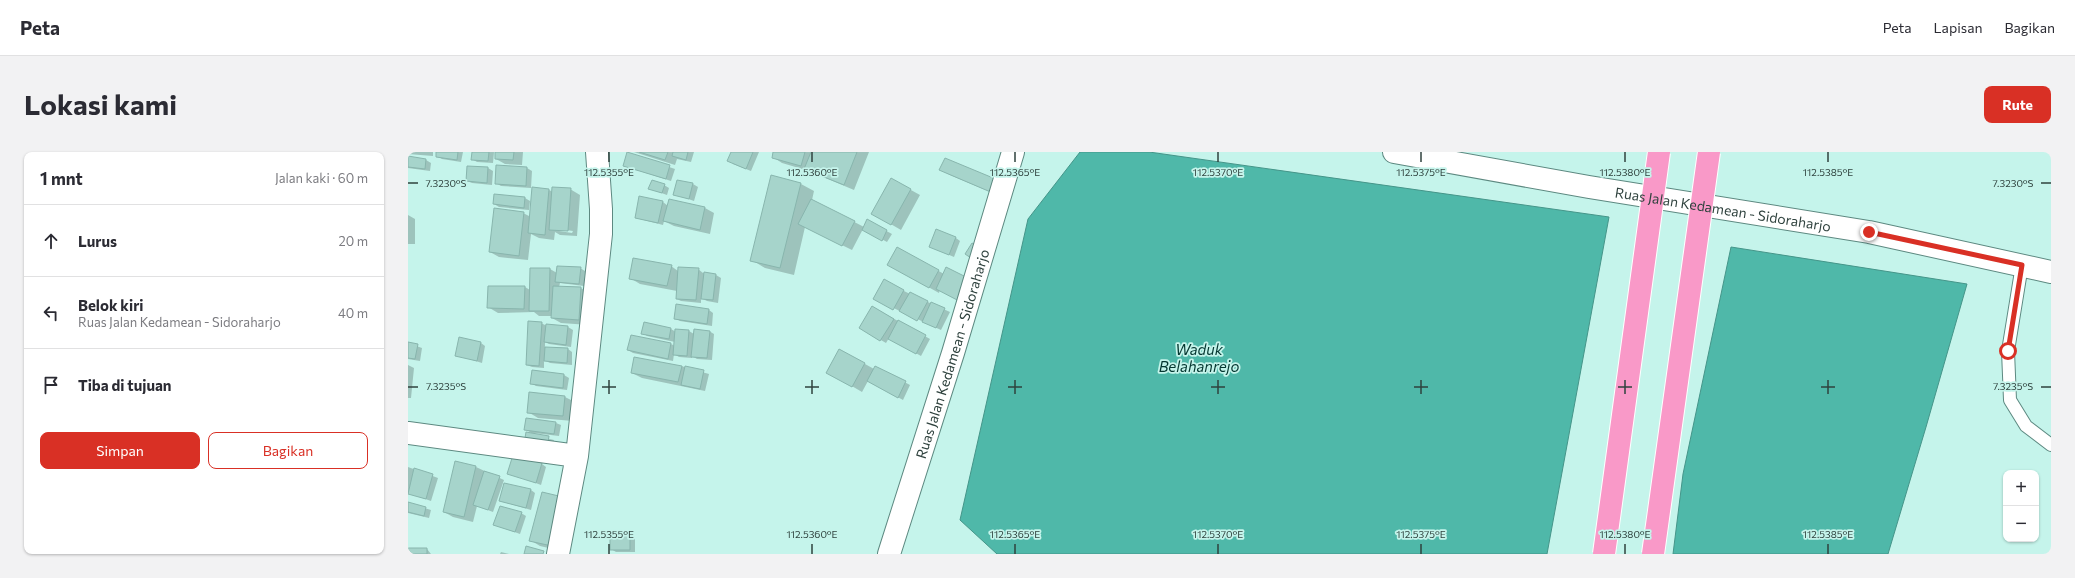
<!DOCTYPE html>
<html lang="id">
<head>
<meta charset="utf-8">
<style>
  body { margin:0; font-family:Commissioner,sans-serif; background:#f2f2f3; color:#2b2b33 }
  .controls { position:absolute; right:12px; bottom:12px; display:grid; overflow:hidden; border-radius:8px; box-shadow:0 1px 3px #0004 }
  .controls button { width:36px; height:36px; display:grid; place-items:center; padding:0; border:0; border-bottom:1px solid #e1e1e2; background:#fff; color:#2b2b33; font:20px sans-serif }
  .stop { position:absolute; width:12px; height:12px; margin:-9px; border:3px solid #d93025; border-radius:50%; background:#fff }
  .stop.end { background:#d93025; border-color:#fff; box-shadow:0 1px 4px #0008 }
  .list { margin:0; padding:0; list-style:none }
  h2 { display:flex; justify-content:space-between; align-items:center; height:52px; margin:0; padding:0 16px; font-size:17px }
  h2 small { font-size:13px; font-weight:400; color:#7c7c81 }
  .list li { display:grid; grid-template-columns:26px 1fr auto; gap:12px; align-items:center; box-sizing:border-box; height:72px; padding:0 16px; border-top:1px solid #e1e1e2 }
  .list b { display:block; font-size:15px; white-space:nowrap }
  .list p { margin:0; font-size:13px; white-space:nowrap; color:#7c7c81 }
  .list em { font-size:13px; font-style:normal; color:#7c7c81 }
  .actions { display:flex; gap:8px; padding:12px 16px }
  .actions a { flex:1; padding:9px 0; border:1px solid #d93025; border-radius:8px; text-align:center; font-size:14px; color:#d93025 }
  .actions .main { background:#d93025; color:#fff }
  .icon { flex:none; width:22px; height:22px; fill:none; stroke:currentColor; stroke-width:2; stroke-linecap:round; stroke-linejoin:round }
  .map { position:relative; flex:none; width:1643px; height:402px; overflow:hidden; border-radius:8px }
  header { display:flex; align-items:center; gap:24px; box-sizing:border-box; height:56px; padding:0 20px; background:#fff; border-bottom:1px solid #e1e1e2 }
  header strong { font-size:19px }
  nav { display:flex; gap:22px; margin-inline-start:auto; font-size:14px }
  .intro { display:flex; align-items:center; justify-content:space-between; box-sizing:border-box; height:96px; padding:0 24px }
  h1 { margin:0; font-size:28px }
  .button { padding:10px 18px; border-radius:8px; background:#d93025; color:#fff; font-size:14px; font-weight:700 }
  main { display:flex; gap:24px; padding:0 24px }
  aside { flex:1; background:#fff; border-radius:8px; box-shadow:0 1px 3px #0004 }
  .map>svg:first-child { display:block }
  .water { fill:#4fb8a9; stroke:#459589 }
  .shadow { fill:#0003; fill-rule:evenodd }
  .building { fill:#a6d4cb; stroke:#88b5ad }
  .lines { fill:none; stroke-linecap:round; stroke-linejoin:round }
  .service-casing { stroke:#5d8981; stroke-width:14 }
  .minor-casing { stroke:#5d8981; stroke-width:24 }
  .secondary-casing { stroke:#5d8981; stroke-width:24 }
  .service { stroke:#fff; stroke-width:12 }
  .minor { stroke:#fff; stroke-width:22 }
  .secondary { stroke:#fff; stroke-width:22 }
  .motorway-bridge-casing { stroke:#fff; stroke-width:24; stroke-linecap:butt }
  .motorway-bridge { stroke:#f999c8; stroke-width:22 }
  .route { stroke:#d93025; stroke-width:5 }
  .ticks { fill:none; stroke:#2f423e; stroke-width:1.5 }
  .labels { text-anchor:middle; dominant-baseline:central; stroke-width:3.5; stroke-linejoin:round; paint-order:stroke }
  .street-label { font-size:14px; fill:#2f423e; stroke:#c5f4eb }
  .water-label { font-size:15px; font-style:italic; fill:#053731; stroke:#c5f4eb }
  .ticks-label { font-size:10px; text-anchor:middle; fill:#2f423e; stroke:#c5f4eb; stroke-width:3.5; stroke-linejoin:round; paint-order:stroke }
</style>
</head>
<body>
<header>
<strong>Peta</strong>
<nav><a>Peta</a><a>Lapisan</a><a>Bagikan</a></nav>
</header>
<div class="intro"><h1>Lokasi kami</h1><a class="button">Rute</a></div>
<main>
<aside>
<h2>1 mnt<small>Jalan kaki · 60 m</small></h2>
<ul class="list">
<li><svg class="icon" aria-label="ahead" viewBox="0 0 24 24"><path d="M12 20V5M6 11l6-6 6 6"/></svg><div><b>Lurus</b></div><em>20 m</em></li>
<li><svg class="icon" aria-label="left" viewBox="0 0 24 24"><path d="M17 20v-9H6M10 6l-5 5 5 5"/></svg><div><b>Belok kiri</b><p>Ruas Jalan Kedamean - Sidoraharjo</p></div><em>40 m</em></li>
<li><svg class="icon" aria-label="arrive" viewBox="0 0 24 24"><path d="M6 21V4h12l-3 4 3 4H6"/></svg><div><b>Tiba di tujuan</b></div></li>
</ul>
<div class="actions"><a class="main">Simpan</a><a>Bagikan</a></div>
</aside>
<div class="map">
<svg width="1643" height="402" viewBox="0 0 1643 402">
  <rect width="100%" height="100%" fill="#c5f4eb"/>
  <!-- water -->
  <path class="water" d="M 672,0 L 741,0 L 1201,65 L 1139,402 L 589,402 L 552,368 L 620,67 Z
    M 1323,95 L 1559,132 L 1518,275 L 1480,402 L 1265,402 L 1275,322 Z"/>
  <!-- shadow -->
  <path class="shadow" d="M 0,0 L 25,0 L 25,4 L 0,2 Z
    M 30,0 L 55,0 L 53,10 L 34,7 L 29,4 Z
    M 65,0 L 86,0 L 85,11 L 69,10 L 64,7 Z
    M 88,0 L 115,0 L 114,13 L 97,12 L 88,7 Z
    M 226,0 L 286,0 L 283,10 L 269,7 L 267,13 Z
    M 324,0 L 351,0 L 343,19 L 325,12 Z
    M 366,0 L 461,0 L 446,38 L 401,19 L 374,11 L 365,5 Z
    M 220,1 L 267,17 L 263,29 L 216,14 Z
    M 0,5 L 18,8 L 23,11 L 22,19 L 0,16 Z
    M 89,14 L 119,16 L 124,19 L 123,36 L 93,34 L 88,31 Z
    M 60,15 L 80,16 L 85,19 L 84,33 L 64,31 L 59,29 Z
    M 533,18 L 594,45 L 542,23 Z
    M 483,27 L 512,43 L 493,78 L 474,67 Z
    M 285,32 L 290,35 L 286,49 L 266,42 Z
    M 393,32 L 406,39 L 404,48 L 456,75 L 460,69 L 484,82 L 479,90 L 455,77 L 444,98 L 397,75 L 386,123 L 357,116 L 344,108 Z
    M 256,33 L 261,36 L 259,43 L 242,37 Z
    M 162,37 L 172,43 L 169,84 L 152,83 L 147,80 L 146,88 L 131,86 L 123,82 L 120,108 L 91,105 L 82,100 L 115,61 L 123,65 L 141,38 L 145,40 ZM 151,77 L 165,79 L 164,81 L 151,79 Z
    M 86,43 L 117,46 L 122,49 L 121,58 L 91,55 L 86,52 Z
    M 261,48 L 297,56 L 306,61 L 302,82 L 266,74 L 256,69 L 255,73 L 228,66 L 255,50 L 260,54 Z
    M 0,63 L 7,67 L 7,92 L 0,92 Z
    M 548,86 L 552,89 L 546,105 L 527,97 Z
    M 490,96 L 536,122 L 531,141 L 490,118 Z
    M 263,114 L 270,119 L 290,117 L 295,121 L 308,123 L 313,126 L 310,151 L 299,149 L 293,146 L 293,151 L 273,149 L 269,147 L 269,139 L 232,132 L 222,126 Z
    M 172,116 L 177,119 L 176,134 L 152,131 L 151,135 L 173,136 L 182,142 L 181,173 L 153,171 L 144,166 L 144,164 L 131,164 L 126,160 L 90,161 L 80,155 L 117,135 L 122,138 L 123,117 L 142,117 L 149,121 Z
    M 476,129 L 502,142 L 542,160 L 533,178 L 466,147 Z
    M 465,155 L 522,187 L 513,204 L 481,186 L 478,191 L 452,176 Z
    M 301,158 L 305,161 L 304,174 L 272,169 L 267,166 Z
    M 133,171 L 139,174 L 160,175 L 165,178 L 163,195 L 141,192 L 137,190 L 137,196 L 160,197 L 164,200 L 164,213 L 142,211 L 136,208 L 136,216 L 124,215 L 119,213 Z
    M 263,177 L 268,180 L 268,178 L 281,179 L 286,182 L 301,179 L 306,182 L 304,208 L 289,207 L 284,204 L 284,206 L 271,205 L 266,202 L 265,209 L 225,201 L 220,198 L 263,192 L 267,194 L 267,190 L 239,184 L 235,181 Z
    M 0,191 L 14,196 L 12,209 L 0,207 Z
    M 73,191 L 77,194 L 74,211 L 48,203 Z
    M 432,198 L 466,217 L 468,215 L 502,233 L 495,248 L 460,229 L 454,240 L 420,220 Z
    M 0,213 L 6,216 L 3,246 L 0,246 Z
    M 273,214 L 301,222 L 297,239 L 234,226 L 224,221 Z
    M 125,220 L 156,223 L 161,226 L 159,238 L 128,234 L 123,231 Z
    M 121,241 L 157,245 L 167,250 L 165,269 L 130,266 L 120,260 Z
    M 118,267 L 148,271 L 153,273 L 151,284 L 126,281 L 125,283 L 146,288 L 144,298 L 122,294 L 118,291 L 119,281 L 125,282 L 117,277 Z
    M 48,310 L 68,315 L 96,328 L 85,360 L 69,354 L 65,370 L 45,365 L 36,360 Z
    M 134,312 L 138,315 L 133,333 L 101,321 Z
    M 0,315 L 30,326 L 23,349 L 0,341 Z
    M 123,338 L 127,341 L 123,358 L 92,349 Z
    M 155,346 L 153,399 L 132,394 L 122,388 Z
    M 0,351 L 23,358 L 21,366 L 0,361 Z
    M 113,361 L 118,364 L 112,382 L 86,373 Z
    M 222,383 L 227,385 L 227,400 L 208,400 L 203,397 Z
    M 0,397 L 19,397 L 23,402 L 0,402 Z
    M 93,400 L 101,402 L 92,402 Z"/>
  <!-- building -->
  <path class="building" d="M 28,0 L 50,0 L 49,8 L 28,5 Z
    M 64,0 L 81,0 L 80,9 L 63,8 Z
    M 87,0 L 106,0 L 105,8 L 87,7 Z
    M 219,0 L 262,13 L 258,27 L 215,14 Z
    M 231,0 L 260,0 L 257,8 Z
    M 265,0 L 280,0 L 278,8 L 264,4 Z
    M 323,0 L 345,0 L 338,17 L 319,9 Z
    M 365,0 L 397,0 L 393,14 L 364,6 Z
    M 403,0 L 449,0 L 436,33 L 396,17 Z
    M 0,4 L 18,7 L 17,17 L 0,15 Z
    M 537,6 L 590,28 L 585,41 L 531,18 Z
    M 88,13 L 119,15 L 118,34 L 87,32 Z
    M 59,14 L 80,15 L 79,31 L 58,29 Z
    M 363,23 L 393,31 L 372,116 L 342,109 Z
    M 483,26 L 503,37 L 483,73 L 463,62 Z
    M 244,28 L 257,32 L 254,41 L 240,37 Z
    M 269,28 L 285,31 L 281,47 L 265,43 Z
    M 124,35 L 141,37 L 137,83 L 120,81 Z
    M 144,35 L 163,36 L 160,79 L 141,78 Z
    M 86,42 L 117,45 L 116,56 L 85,52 Z
    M 231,44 L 255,49 L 250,71 L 227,66 Z
    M 261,47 L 297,55 L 292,78 L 255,69 Z
    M 403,47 L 447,69 L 434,94 L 390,72 Z
    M 86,56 L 116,60 L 111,104 L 81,100 Z
    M 459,67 L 479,78 L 474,89 L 454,78 Z
    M 528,77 L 548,85 L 541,103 L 521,95 Z
    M 564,91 L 572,95 L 566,108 L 557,102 Z
    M 489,95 L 531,118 L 521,136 L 479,113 Z
    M 225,106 L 264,113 L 259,134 L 221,127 Z
    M 149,114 L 173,115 L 171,132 L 147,130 Z
    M 270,115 L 291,116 L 288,148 L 268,147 Z
    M 538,115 L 562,127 L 551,149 L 528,137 Z
    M 122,116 L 142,116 L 141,159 L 121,159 Z
    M 296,120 L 308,122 L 305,148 L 293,147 Z
    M 476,127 L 496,138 L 485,158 L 465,147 Z
    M 80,134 L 117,134 L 116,157 L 79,156 Z
    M 145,134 L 173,135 L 171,168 L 143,166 Z
    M 502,140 L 520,149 L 509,169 L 491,159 Z
    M 523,150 L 537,156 L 528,176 L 514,170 Z
    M 268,152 L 301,157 L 299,172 L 266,167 Z
    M 464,154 L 486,167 L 472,189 L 451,176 Z
    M 490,168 L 518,183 L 508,202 L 480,187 Z
    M 120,169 L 134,170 L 131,214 L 118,213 Z
    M 236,170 L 263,176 L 261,187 L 233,182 Z
    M 138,172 L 160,174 L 158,193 L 136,190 Z
    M 267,177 L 281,178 L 279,204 L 265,203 Z
    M 286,177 L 302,179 L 299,206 L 283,205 Z
    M 223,183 L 263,191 L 260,207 L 219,198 Z
    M 51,185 L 73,190 L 69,209 L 47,204 Z
    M 0,190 L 10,192 L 7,207 L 0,206 Z
    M 137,195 L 160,196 L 159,211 L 136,209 Z
    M 431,197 L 457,211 L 444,235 L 418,221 Z
    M 226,205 L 274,214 L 270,230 L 223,221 Z
    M 277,214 L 296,218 L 292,237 L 273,233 Z
    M 467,214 L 498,229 L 490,246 L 459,229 Z
    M 124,218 L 156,222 L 155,236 L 122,232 Z
    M 121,240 L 157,244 L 155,264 L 119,261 Z
    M 118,266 L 148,270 L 146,282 L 116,278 Z
    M 118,280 L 141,284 L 139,296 L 116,292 Z
    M 105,303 L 134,311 L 128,331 L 99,322 Z
    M 47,309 L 68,314 L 56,365 L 35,360 Z
    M 6,316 L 25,322 L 18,347 L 0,342 Z
    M 76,319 L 92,324 L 80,358 L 65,353 Z
    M 96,331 L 123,337 L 118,356 L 91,349 Z
    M 134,340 L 155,345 L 144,394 L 121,389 Z
    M 0,350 L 18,355 L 16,364 L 0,360 Z
    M 92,354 L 114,360 L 107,380 L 85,373 Z
    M 202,382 L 222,382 L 222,398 L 202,398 Z
    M 118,394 L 136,399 L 135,402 L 116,402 Z
    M 0,396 L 19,396 L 19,402 L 0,402 Z"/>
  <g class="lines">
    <!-- service casing -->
    <g class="service-casing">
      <path id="service" d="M 1614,113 L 1600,199 L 1602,248 L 1618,274 L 1643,293"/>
    </g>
    <!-- minor casing -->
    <g class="minor-casing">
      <path id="minor" d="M 0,281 L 169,304
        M 150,402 L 169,304 L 193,82 L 193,57 L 189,0"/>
    </g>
    <!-- secondary casing -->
    <g class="secondary-casing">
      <g id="secondary">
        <path id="s1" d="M 986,0 L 1181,35 L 1461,80 L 1643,120"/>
        <path id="s2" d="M 481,402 L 545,201 L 605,0"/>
      </g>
    </g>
    <!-- service -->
    <use href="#service" class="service"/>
    <!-- minor -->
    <use href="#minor" class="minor"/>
    <!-- secondary -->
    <use href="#secondary" class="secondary"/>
    <!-- motorway-bridge casing -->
    <g class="motorway-bridge-casing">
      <path id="motorway-bridge" d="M 1196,402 L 1251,0
        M 1245,402 L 1301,0"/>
    </g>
    <!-- motorway-bridge -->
    <use href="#motorway-bridge" class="motorway-bridge"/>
  </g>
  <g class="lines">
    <!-- route -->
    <path class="route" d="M 1461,80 L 1614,113 L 1600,199"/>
  </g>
  <!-- ticks -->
  <path class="ticks" d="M 201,0 L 201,10M 404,0 L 404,10M 607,0 L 607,10M 810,0 L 810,10M 1013,0 L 1013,10M 1217,0 L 1217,10M 1420,0 L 1420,10M 0,31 L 10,31M 1633,31 L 1643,31M 201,228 L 201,242M 404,228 L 404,242M 607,228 L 607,242M 810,228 L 810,242M 1013,228 L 1013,242M 1217,228 L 1217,242M 1420,228 L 1420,242M 0,235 L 10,235M 194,235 L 208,235M 397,235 L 411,235M 600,235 L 614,235M 803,235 L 817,235M 1006,235 L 1020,235M 1210,235 L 1224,235M 1413,235 L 1427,235M 1633,235 L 1643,235M 201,392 L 201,402M 404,392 L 404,402M 607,392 L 607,402M 810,392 L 810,402M 1013,392 L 1013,402M 1217,392 L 1217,402M 1420,392 L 1420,402"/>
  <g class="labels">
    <!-- street labels -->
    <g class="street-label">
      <text stroke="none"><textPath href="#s1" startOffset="334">Ruas Jalan Kedamean - Sidoraharjo</textPath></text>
      <text stroke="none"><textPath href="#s2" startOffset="210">Ruas Jalan Kedamean - Sidoraharjo</textPath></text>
    </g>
    <!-- water labels -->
    <g class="water-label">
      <text x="791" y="197">Waduk<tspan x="791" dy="17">Belahanrejo</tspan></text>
    </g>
  </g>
  <g class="ticks-label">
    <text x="201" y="24">112.5355°E</text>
    <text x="404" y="24">112.5360°E</text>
    <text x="607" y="24">112.5365°E</text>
    <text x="810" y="24">112.5370°E</text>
    <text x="1013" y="24">112.5375°E</text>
    <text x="1217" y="24">112.5380°E</text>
    <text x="1420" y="24">112.5385°E</text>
    <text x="38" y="35">7.3230°S</text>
    <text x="1605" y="35">7.3230°S</text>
    <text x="38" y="238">7.3235°S</text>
    <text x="1605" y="238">7.3235°S</text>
    <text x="201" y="386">112.5355°E</text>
    <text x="404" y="386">112.5360°E</text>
    <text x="607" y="386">112.5365°E</text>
    <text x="810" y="386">112.5370°E</text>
    <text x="1013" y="386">112.5375°E</text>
    <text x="1217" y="386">112.5380°E</text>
    <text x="1420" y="386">112.5385°E</text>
  </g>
</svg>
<div class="controls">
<button>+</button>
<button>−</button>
</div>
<div class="stop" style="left:1600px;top:199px"></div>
<div class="stop end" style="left:1461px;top:80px"></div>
</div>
</main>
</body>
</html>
